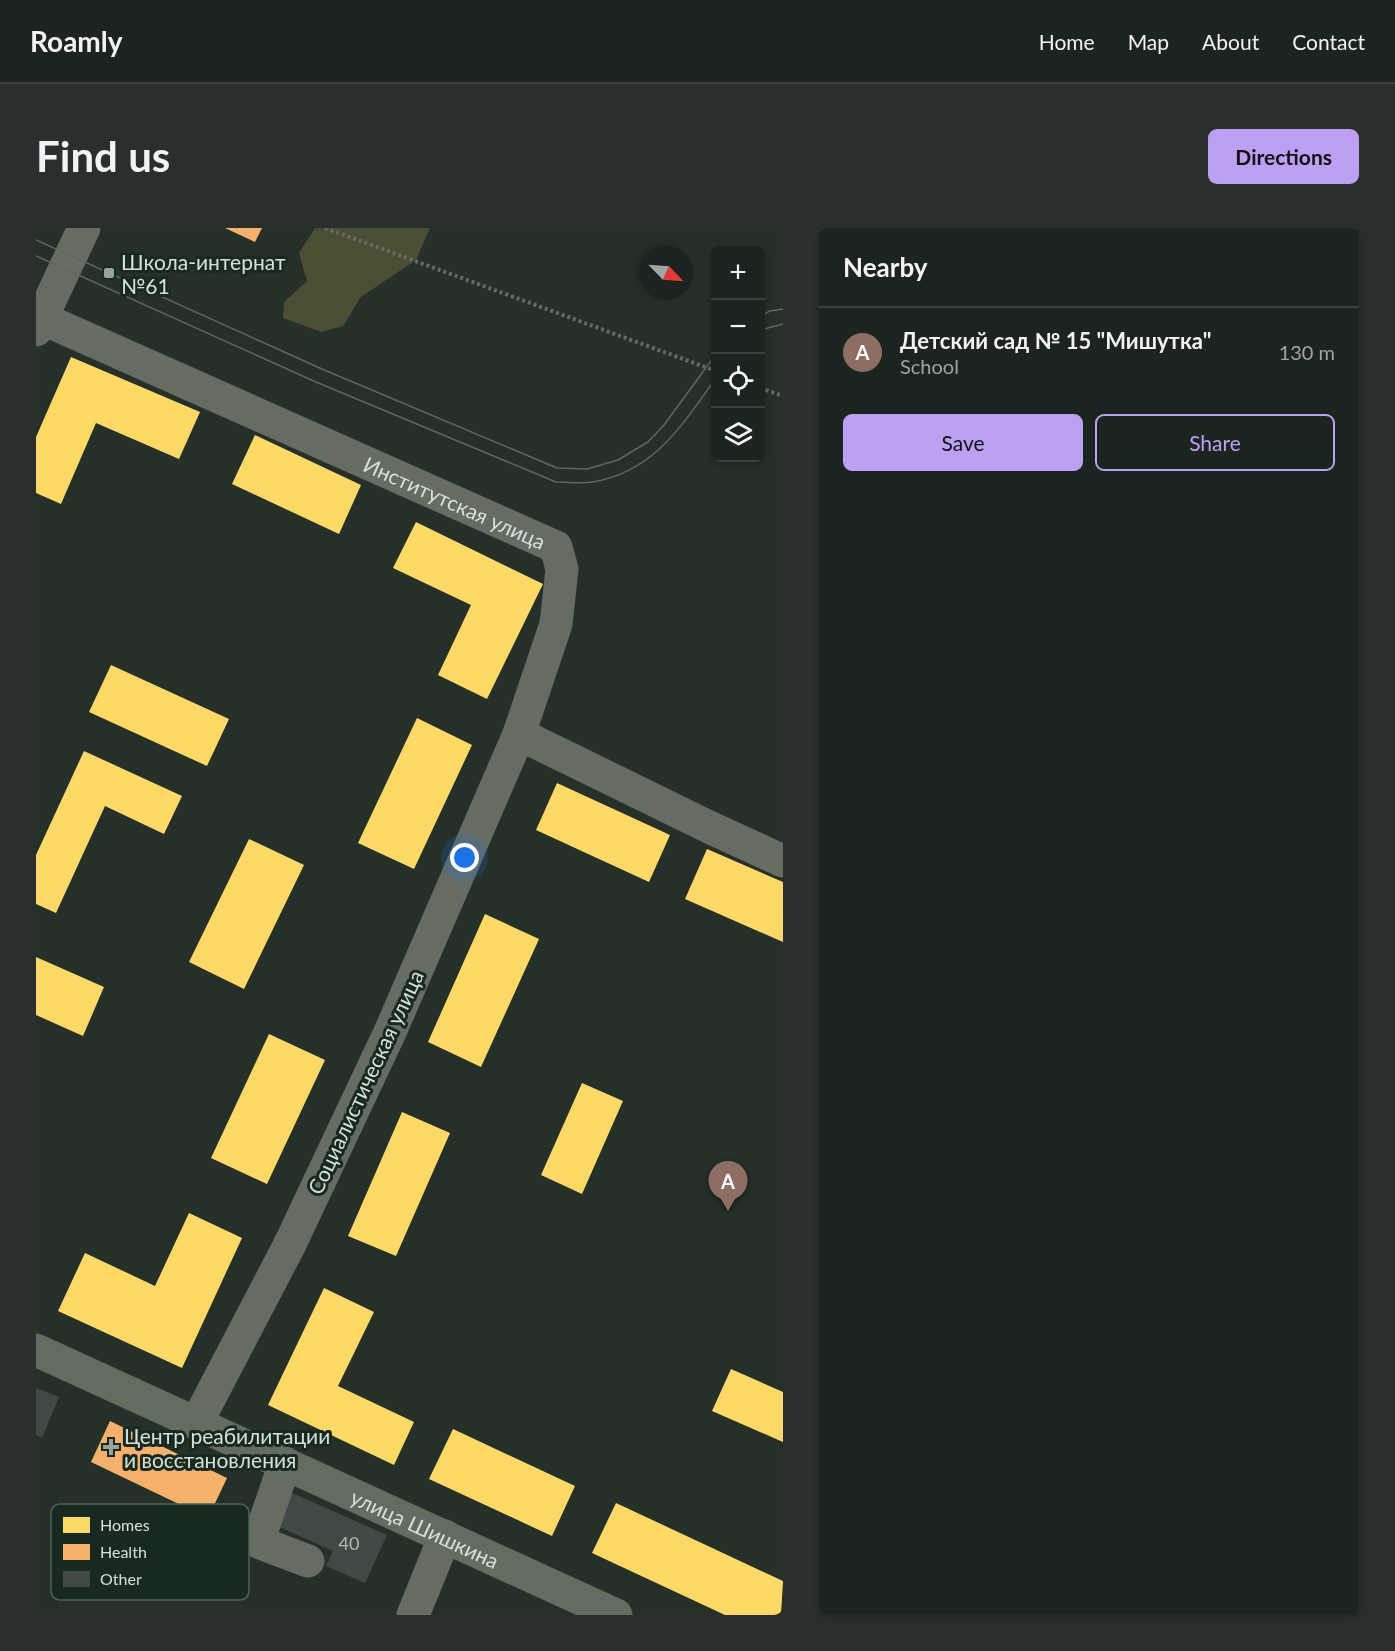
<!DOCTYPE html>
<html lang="en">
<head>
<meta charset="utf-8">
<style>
  body { margin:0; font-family:Lato,sans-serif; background:#29302c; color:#f1f3f6 }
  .controls { position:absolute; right:18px; top:18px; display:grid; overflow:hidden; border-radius:9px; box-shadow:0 3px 9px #0003 }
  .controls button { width:54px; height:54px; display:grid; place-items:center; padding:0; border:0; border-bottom:2px solid #3a413d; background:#1c241f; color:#f1f3f6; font:30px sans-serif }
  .compass { position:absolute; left:603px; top:18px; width:54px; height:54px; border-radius:50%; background:#1c241f; box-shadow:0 3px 9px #0003; rotate:115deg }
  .you { position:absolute; left:429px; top:630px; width:21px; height:21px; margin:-15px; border:4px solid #fff; border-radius:50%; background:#1a73e8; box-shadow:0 0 0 9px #1a73e833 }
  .badge { display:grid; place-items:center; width:39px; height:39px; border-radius:50%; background:#bca0f2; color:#fff; font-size:20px; font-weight:700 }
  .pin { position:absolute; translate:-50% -50px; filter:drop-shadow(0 2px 3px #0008) }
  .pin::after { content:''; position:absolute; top:32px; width:21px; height:18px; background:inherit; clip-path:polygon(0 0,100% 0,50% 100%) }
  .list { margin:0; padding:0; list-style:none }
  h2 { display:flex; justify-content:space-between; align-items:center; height:78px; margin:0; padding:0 24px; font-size:26px }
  h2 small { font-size:20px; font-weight:400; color:#a0a4a4 }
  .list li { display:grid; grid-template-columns:39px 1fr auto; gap:18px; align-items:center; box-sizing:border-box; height:90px; padding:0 24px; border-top:2px solid #3a413d }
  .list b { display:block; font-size:22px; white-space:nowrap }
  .list p { margin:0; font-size:20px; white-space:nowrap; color:#a0a4a4 }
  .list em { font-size:20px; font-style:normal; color:#a0a4a4 }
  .actions { display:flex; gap:12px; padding:18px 24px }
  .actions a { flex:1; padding:14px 0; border:2px solid #bca0f2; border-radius:9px; text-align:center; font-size:21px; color:#bca0f2 }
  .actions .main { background:#bca0f2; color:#111 }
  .icon { flex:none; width:33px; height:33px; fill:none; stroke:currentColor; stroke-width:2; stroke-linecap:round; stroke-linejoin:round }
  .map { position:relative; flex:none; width:747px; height:1387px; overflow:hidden; border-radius:9px }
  header { display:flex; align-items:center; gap:36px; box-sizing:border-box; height:84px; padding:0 30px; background:#1c241f; border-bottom:2px solid #3a413d }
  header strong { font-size:28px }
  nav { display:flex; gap:33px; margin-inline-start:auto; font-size:21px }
  .intro { display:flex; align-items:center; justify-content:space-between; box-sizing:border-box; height:144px; padding:0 36px }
  h1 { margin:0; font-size:42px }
  .button { padding:15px 27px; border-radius:9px; background:#bca0f2; color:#111; font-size:21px; font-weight:700 }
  main { display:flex; gap:36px; padding:0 36px }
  aside { flex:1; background:#1c241f; border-radius:9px; box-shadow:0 3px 9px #0003 }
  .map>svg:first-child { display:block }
  .green { fill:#4a4e33 }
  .homes { fill:#ffd966 }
  .health { fill:#f6b26b }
  .building { fill:#404a45 }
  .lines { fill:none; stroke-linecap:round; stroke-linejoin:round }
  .path { stroke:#646b63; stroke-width:4; stroke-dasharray:3 3; stroke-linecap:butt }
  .minor { stroke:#656c62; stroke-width:33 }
  .major { stroke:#626d60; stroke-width:33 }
  .tram { stroke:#60675f; stroke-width:1.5 }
  .poi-dot { fill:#97a29b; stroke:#182a1f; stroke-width:2 }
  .labels { text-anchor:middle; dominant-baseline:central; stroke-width:6; stroke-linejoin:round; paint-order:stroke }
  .number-label { font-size:18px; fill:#afbab3 }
  .poi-label { font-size:21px; fill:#d4e0d8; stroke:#182a1f; text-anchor:start }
  .street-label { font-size:21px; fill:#d4e0d8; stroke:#182a1f }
  .key { fill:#182a1f; stroke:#506156; stroke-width:1.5 }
  .key-label { font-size:16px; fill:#d4e0d8 }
</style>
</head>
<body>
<header>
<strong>Roamly</strong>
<nav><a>Home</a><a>Map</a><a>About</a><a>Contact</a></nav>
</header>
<div class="intro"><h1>Find us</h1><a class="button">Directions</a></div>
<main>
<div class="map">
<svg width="747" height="1387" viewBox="0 0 747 1387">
  <rect width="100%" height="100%" fill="#253029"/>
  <!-- green -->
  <path class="green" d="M 279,0 L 394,0 L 380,32 L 325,69 L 307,98 L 285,104 L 247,90 L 248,74 L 271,53 L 263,25 Z"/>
  <!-- homes -->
  <path class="homes" d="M 35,129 L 164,184 L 143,231 L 60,195 L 25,276 L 0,265 L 0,209 Z
    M 219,207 L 325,257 L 303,306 L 196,256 Z
    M 380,294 L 507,356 L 451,471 L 402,447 L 435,377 L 357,340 Z
    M 75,437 L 193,491 L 171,538 L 53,484 Z
    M 381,490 L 436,517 L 378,641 L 322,615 Z
    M 48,523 L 146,568 L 128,606 L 69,578 L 20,685 L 0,676 L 0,627 Z
    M 521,555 L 634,607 L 613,654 L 500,602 Z
    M 213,611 L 268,637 L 208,761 L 153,734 Z
    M 671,621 L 747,654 L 747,714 L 649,671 Z
    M 449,686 L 503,711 L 445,839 L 392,814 Z
    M 0,729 L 68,759 L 47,808 L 0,787 Z
    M 233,806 L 289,832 L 231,956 L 175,930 Z
    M 546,855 L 587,873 L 546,966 L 505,947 Z
    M 366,884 L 414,905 L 360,1028 L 312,1008 Z
    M 153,985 L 206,1010 L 146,1140 L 22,1083 L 49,1025 L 119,1058 Z
    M 288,1060 L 338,1084 L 302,1158 L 378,1194 L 358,1237 L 232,1177 Z
    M 695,1141 L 747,1164 L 747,1214 L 676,1183 Z
    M 417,1201 L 539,1258 L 516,1308 L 393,1251 Z
    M 580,1275 L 747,1353 L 745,1387 L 689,1387 L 556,1325 Z"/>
  <!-- health -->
  <path class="health" d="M 189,0 L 226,0 L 219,14 Z
    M 74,1193 L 191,1250 L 172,1290 L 55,1234 Z"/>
  <!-- building -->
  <path class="building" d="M 0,1160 L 23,1169 L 6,1210 L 0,1207 Z
    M 254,1264 L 351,1307 L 329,1355 L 290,1338 L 297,1323 L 239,1297 Z"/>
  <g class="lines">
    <!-- path -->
    <path class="path" d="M 289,0 L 680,143
      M 724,160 L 747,168"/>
    <!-- minor -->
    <g class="minor">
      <path id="s1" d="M 5,90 L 520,319 L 526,341 L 520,396 L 483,506 L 354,804 L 254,1016 L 161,1194"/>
      <path d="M 0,102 L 48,0"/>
      <path d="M 483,506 L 673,599 L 747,633"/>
      <path d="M 249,1235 L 222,1314 L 272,1333"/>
      <path d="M 377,1387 L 409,1308"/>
    </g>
    <!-- major -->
    <path class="major" id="s2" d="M 0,1122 L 580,1387"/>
    <!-- tram -->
    <path class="tram" d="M 0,12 L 286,141 L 521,240 L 551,241 L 582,232 L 612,214 L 628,197 L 680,126
      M 0,28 L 280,154 L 520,254 C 532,254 545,256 557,254 C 619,243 646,197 680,150
      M 724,88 L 734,83 L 747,81
      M 724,102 L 747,96"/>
  </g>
  <!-- markers -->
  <g class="poi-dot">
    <rect x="67" y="39" width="12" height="12" rx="3"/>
    <path d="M72 1210h6v6h6v6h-6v6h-6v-6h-6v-6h6z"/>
  </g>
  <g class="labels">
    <!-- number labels -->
    <g class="number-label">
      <text x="313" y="1315">40</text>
    </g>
    <!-- poi labels -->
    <g class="poi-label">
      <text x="85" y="33">Школа-интернат<tspan x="85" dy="24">№61</tspan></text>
      <text x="88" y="1207">Центр реабилитации<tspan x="88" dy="24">и восстановления</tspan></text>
    </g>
    <!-- street labels -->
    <g class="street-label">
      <text stroke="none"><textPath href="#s1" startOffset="453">Институтская улица</textPath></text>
      <text transform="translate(329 854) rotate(-65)">Социалистическая улица</text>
      <text stroke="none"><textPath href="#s2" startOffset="428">улица Шишкина</textPath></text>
    </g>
  </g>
  <!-- legend -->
  <rect x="15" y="1276" width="198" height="96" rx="9" class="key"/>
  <rect x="27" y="1289" width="27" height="16" fill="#ffd966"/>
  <rect x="27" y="1316" width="27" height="16" fill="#f6b26b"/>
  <rect x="27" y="1343" width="27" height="16" fill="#404a45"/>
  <g class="key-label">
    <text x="64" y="1303">Homes</text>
    <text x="64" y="1330">Health</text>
    <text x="64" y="1357">Other</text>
  </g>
</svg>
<div class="controls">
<button>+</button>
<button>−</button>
<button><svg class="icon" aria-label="locate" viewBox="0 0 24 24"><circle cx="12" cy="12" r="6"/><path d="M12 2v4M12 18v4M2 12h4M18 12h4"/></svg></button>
<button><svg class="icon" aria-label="layers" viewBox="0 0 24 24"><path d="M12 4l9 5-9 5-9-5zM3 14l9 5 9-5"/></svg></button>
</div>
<svg class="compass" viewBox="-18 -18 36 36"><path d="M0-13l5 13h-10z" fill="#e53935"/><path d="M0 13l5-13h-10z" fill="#a0a4a4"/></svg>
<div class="you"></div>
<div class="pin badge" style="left:692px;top:983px;background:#8d6e63">A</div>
</div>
<aside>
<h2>Nearby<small></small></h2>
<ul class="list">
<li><span class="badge" style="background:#8d6e63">A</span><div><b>Детский сад № 15 &quot;Мишутка&quot;</b><p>School</p></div><em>130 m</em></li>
</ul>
<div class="actions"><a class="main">Save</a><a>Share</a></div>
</aside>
</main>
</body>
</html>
